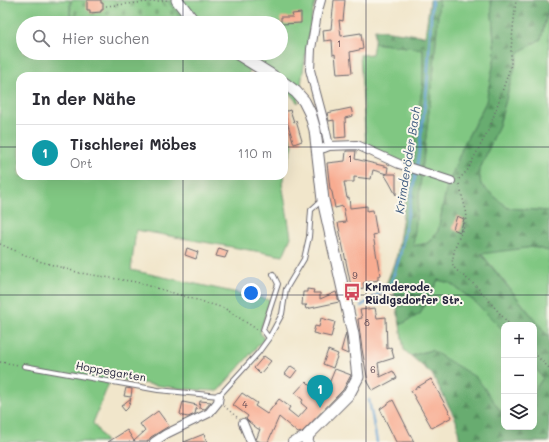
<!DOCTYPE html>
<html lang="de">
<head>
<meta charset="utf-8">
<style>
  body { margin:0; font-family:Mali,sans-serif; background:#f2f2f3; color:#2b2b33 }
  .controls { position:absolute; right:12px; bottom:12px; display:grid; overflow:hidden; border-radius:8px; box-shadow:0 4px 16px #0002 }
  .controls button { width:36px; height:36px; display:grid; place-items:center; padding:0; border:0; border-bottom:1px solid #e1e1e2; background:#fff; color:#2b2b33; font:20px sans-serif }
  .you { position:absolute; left:251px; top:293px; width:14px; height:14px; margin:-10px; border:3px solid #fff; border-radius:50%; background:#1a73e8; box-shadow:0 0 0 6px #1a73e833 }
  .badge { display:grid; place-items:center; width:26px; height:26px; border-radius:50%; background:#d1495b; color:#fff; font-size:13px; font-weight:700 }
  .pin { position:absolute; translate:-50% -33px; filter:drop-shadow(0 1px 2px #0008) }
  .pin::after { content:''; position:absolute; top:21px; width:14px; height:12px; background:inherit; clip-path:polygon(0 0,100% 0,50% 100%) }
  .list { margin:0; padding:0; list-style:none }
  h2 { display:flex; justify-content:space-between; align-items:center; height:52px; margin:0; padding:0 16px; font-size:17px }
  h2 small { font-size:13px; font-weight:400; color:#7c7c81 }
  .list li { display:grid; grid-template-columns:26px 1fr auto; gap:12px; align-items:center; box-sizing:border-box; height:56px; padding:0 16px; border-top:1px solid #e1e1e2 }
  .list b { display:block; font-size:15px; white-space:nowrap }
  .list p { margin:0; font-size:13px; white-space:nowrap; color:#7c7c81 }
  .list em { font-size:13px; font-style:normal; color:#7c7c81 }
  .icon { flex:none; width:22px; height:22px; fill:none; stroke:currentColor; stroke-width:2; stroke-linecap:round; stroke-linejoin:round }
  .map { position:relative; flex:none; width:549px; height:442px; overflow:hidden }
  .search { position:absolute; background:#fff; box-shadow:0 4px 16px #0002; left:16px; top:16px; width:272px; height:44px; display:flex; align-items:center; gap:10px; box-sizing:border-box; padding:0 14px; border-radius:22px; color:#7c7c81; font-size:15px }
  .panel { position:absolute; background:#fff; box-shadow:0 4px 16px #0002; left:16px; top:72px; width:272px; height:108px; border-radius:12px }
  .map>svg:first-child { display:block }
  .green { fill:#80c782; stroke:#51745e }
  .forest { fill:url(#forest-firs); stroke:#456756 }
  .cemetery { fill:url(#cemetery-stones); stroke:#51745e }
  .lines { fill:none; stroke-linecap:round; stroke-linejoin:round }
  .stream { stroke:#5f9fd2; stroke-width:2.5 }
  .building { fill:#f8ac91 }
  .lane-casing { stroke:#6a676d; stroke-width:6 }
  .street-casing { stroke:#6a676d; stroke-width:10 }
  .secondary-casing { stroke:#6a676d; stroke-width:13 }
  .path { stroke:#6a676d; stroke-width:1.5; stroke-dasharray:1 3; stroke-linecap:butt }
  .lane { stroke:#fff; stroke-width:4 }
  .street { stroke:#fff; stroke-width:8 }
  .secondary { stroke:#fff; stroke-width:11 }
  .grid { fill:none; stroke:#22223b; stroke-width:1; stroke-opacity:0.55 }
  .labels { text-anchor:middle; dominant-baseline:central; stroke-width:4; stroke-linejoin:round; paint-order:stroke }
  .number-label { font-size:9px; fill:#584450 }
  .poi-label { font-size:11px; font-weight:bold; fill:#22223b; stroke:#fbf7ec; text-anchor:start }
  .street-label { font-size:11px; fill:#22223b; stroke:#fbf7ec }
  .water-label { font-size:12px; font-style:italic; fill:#3d5a7f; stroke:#fbf7ec }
</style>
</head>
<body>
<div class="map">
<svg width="549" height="442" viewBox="0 0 549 442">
  <defs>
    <pattern id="forest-firs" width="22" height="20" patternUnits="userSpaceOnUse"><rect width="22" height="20" fill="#68ac70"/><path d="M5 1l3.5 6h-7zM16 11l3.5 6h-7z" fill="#558c5d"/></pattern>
    <pattern id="cemetery-stones" width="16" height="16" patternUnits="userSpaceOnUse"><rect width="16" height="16" fill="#80c782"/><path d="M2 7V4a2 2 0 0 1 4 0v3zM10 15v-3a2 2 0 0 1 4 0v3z" fill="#68a16c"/></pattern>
  </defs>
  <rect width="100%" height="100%" fill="#fbf7ec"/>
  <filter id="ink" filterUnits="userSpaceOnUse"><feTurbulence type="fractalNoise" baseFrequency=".025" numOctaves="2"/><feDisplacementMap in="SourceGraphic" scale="8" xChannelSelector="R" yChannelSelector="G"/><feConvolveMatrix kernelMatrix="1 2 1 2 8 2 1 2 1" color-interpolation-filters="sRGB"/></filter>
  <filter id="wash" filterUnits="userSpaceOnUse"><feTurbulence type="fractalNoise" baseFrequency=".012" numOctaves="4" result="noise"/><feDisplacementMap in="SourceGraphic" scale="16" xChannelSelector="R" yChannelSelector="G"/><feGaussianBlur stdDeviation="0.9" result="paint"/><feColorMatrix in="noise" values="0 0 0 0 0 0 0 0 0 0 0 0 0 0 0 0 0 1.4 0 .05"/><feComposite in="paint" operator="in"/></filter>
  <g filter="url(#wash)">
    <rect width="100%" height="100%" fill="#f1e6cb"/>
    <!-- green -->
    <path class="green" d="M 0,0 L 70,0 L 70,23 L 23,23 L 23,53 L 281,53 L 281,23 L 184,23 L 167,0 L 316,0 L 312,15 L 298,103 L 288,92 L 284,90 L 284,76 L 262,76 L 251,69 L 247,76 L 20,76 L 20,176 L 284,176 L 284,120 L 293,145 L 282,183 L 291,237 L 283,256 L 136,230 L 131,270 L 270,300 L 260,332 L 264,339 L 218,391 C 182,390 147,384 111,378 L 93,423 L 106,442 L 0,442 Z
      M 439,0 L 491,0 L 495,56 L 486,102 L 463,146 L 446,190 L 438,231 L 428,243 L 413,246 L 434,68 Z
      M 549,8 L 549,211 L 508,208 L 481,185 L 479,171 L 499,125 L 519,52 L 541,39 Z
      M 374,43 L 423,49 L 423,82 L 411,165 L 366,147 L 360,55 L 372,54 Z
      M 533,247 L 549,251 L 549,337 L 481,253 Z
      M 438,280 L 450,283 L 475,302 L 504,331 L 504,412 L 503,413 L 431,350 L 411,356 L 404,350 L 400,325 L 420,314 Z
      M 534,366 L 543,378 L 534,391 Z"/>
    <!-- forest -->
    <path class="forest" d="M 430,0 L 439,0 L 434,68 L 413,246 L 428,243 L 438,231 L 446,190 L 463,146 L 486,102 L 495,56 L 491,0 L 545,0 L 549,5 L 541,39 L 519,52 L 499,125 L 479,171 L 481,185 L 508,208 L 549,211 L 549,251 L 533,247 L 481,254 L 549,337 L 549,442 L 460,442 L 456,420 L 432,374 L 411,356 L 431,350 L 477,378 L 502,413 L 504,412 L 504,427 L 534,427 L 534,391 L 543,378 L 534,366 L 534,325 L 504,325 L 504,331 L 475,302 L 450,283 L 438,280 L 420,314 L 400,325 L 394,291 L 386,285 L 397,255 L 423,82 L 423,49 L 374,43 L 375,29 L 425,36 Z"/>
    <!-- cemetery -->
    <path class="cemetery" d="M 71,0 L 167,0 L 184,23 L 70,23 Z"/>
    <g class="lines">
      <!-- stream -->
      <path class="stream" d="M 361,306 L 390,286 L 400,255 L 417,167 L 427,87 L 432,0
        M 369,400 L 377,442"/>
    </g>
    <g id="blocks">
      <!-- building -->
      <path class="building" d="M 87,0 L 101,0 L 101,3 L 103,3 L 103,10 L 101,10 L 101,12 L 90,13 L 90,10 L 87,10 Z
        M 334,0 L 345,0 L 343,21 L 339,20 L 341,36 L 361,33 L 363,49 L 350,52 L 352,73 L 337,74 L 335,54 L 333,55 L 332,40 L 324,41 L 323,30 L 331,29 Z
        M 301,13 L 301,23 L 281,24 L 281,17 L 293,17 L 292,14 Z
        M 351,108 L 353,116 L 345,118 L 346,137 L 335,138 L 334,120 L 329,121 L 327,113 Z
        M 290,110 L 294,122 L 296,121 L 302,141 L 294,144 L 284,112 Z
        M 346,151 L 356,151 L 355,159 L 388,167 L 387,174 L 373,170 L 371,179 L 354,177 L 354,182 L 344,182 L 347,198 L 349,197 L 350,208 L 367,206 L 367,211 L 373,210 L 377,234 L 373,235 L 380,275 L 378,276 L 378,280 L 363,283 L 364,288 L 356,289 L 355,285 L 351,286 L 338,223 L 346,222 L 343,206 L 335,208 L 332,192 L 330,189 L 327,163 L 345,161 Z
        M 384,174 L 396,174 L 396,195 L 389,182 Z
        M 457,216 L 464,219 L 460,232 L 453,229 Z
        M 187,248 L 198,252 L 196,259 L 185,255 Z
        M 219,248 L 228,251 L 225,258 L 216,256 Z
        M 307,289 L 314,290 L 313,293 L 320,293 L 320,299 L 336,292 L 339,302 L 306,309 L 305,306 L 307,305 L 302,305 L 303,292 L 307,292 Z
        M 375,308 L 377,318 L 386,317 L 387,349 L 391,347 L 394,358 L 378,363 L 380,377 L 393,371 L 397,378 L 373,391 L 368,382 L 362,349 L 358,319 L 362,318 L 360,310 Z
        M 321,318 L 335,322 L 331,337 L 313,333 L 315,326 L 319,327 Z
        M 346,333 L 346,335 L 348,354 L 341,351 Z
        M 328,350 L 338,354 L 333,368 L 323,364 Z
        M 264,356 L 271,361 L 260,374 L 254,368 Z
        M 291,366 L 297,370 L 291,378 L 285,374 Z
        M 335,369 L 351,375 L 343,390 L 302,432 L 298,433 L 279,417 L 268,442 L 261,442 L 256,440 L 260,429 L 258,429 L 249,422 L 246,419 L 248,416 L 233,405 L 242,393 L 257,403 L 255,406 L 267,414 L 279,399 L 290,407 L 288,410 L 298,418 L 307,408 L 301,403 L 303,400 L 295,393 L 306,381 L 314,389 L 322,381 L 328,386 Z
        M 431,379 L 452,417 L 432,428 L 411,391 Z
        M 126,388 L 132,389 L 131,397 L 124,396 Z
        M 131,398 L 128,408 L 125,411 L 121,406 Z
        M 393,400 L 414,442 L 396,442 L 380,409 Z
        M 200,401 L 211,402 L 205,409 L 199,408 Z
        M 183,402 L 197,405 L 195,414 L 188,417 L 183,416 L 180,414 Z
        M 158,411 L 169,426 L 151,437 L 147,442 L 108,442 L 127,430 L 134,441 L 145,431 L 140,424 Z
        M 204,434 L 207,442 L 184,442 Z"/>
    </g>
  </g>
  <g filter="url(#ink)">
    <use href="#blocks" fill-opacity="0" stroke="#6a676d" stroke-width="1"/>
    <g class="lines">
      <!-- lane casing -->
      <g class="lane-casing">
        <path id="lane" d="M 269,338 L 263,330 L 278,284 L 273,274
          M 24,366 L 158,390 L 219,396 L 258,353 L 269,338 L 282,314 L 286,289 L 304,259 L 309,237 L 311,210 L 321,201"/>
      </g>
      <!-- street casing -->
      <g class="street-casing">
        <path id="street" d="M 321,0 L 317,14 L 311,49 L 310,70 L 324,123 L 329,146
          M 324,148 L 329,146 L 357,145 L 399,164 L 451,181
          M 243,423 L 251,442
          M 154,442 L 166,434 L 209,413 L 218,402 L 219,396
          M 292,442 L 308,435"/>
      </g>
      <!-- secondary casing -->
      <g class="secondary-casing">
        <path id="secondary" d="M 177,0 L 195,23
          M 236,53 L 273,76
          M 284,83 L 296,92 L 304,101 L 310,113 L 315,130 L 323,200 L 353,334 L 358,377 L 349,394 L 308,435 L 307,442"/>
      </g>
      <!-- path -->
      <path class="path" d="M 106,6 L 168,0
        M 459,179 L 467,171 L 490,127 L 511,65 L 511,49 L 516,0
        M 459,184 L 467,214 L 464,226 L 455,247 L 452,263 L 455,269 L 476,286 L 510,325
        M 0,244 L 39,261 L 80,273 L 136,282 L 224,308 L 258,330
        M 534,353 L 549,368
        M 0,362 L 19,365
        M 224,406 L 238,418"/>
      <!-- lane -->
      <use href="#lane" class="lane"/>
      <!-- street -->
      <use href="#street" class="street"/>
      <!-- secondary -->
      <use href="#secondary" class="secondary"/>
    </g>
  </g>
  <!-- grid -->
  <path class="grid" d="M 183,0 L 183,23M 366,0 L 366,442M 183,53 L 183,76M 0,147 L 20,147M 284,147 L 549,147M 183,176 L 183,442M 0,295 L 549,295"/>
  <!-- icons -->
  <defs>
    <g id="bus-bare" transform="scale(1.38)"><path d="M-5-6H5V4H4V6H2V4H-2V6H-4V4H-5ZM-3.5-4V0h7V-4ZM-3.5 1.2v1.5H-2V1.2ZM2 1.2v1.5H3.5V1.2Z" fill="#d1495b" stroke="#fbf7ec" stroke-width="2.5" paint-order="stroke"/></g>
  </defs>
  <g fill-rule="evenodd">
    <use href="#bus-bare" x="352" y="292"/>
  </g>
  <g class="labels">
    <!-- number labels -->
    <g class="number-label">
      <text x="339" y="43">1</text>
      <text x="350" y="158">1</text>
      <text x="355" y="275">9</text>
      <text x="367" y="322">8</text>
      <text x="373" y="369">6</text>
      <text x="245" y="404">4</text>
    </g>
    <!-- poi labels -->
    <g class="poi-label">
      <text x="365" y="286">Krimderode,<tspan x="365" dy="13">Rüdigsdorfer Str.</tspan></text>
    </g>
    <!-- street labels -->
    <g class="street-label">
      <text transform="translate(111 371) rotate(10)">Hoppegarten</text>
    </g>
    <!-- water labels -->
    <g class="water-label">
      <text transform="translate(407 160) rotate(-81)">Krimderöder Bach</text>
    </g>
  </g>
</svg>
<div class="controls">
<button>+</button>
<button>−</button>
<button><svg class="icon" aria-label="layers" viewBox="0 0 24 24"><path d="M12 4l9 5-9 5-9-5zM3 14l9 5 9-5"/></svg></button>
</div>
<div class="you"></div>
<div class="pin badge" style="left:320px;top:408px;background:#0f9aa8">1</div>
<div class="search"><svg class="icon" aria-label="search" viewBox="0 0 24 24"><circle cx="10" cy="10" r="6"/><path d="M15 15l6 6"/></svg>Hier suchen</div>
<section class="panel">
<h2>In der Nähe<small></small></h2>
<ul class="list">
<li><span class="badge" style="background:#0f9aa8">1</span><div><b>Tischlerei Möbes</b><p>Ort</p></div><em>110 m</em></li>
</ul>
</section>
</div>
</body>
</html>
